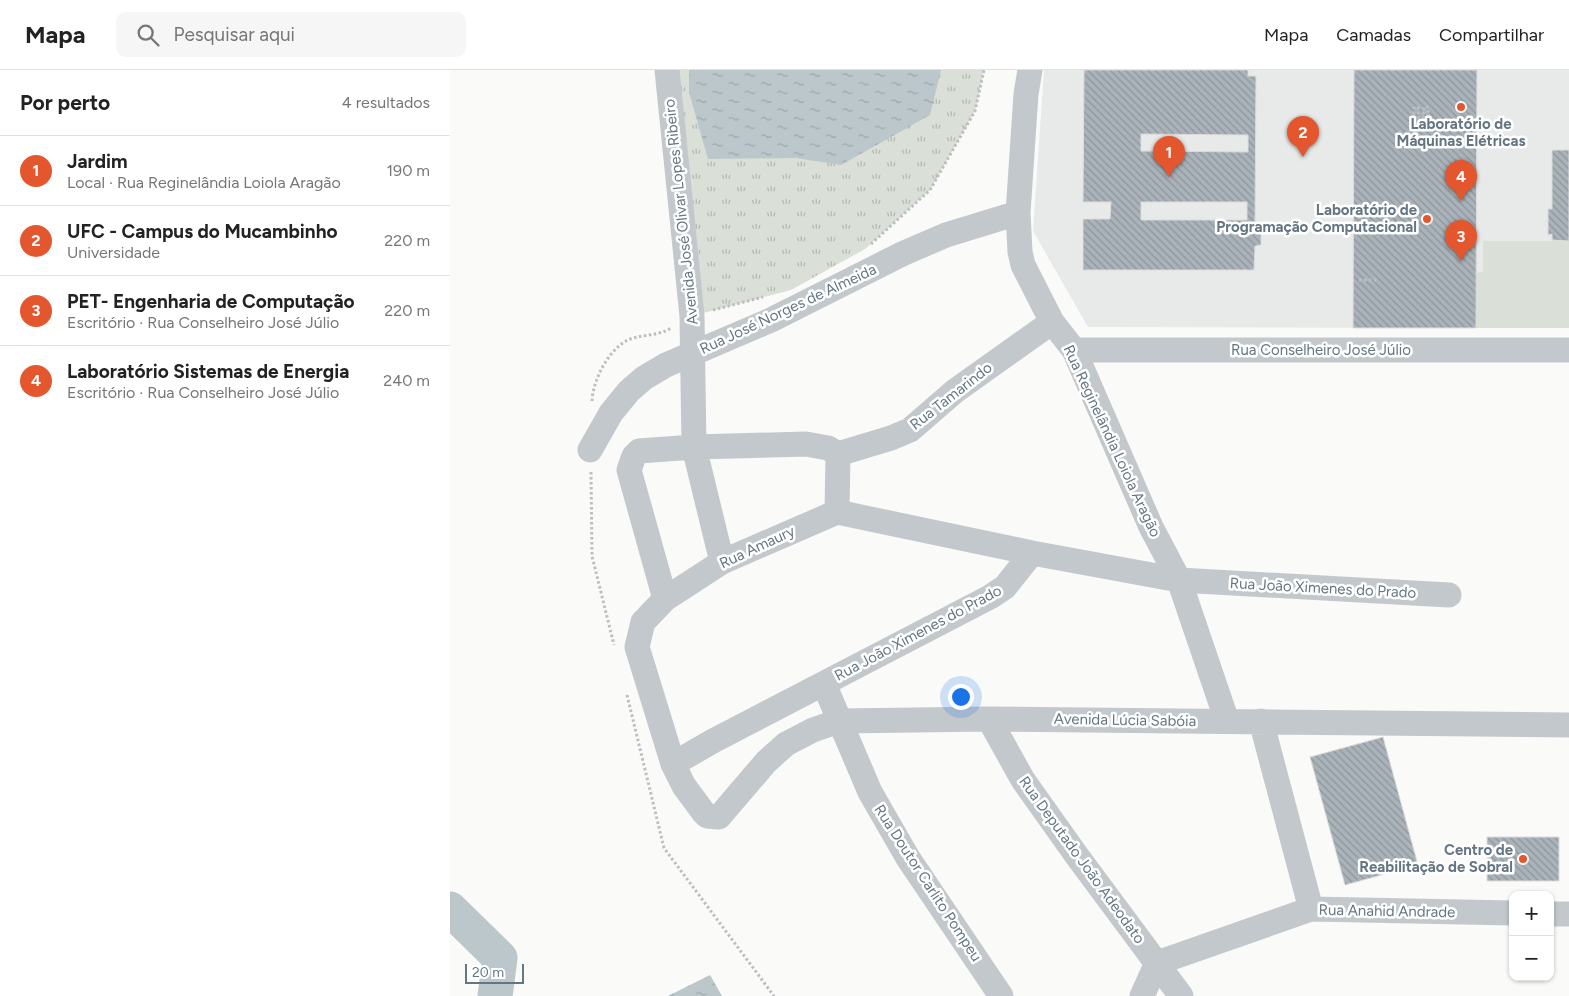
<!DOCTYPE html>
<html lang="pt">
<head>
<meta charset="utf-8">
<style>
  body { margin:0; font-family:Figtree,sans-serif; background:#f6f6f6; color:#222 }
  .controls { position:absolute; right:15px; bottom:15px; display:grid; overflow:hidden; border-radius:10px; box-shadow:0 1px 4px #0004 }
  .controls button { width:45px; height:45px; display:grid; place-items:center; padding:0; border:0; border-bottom:1px solid #e0e0e0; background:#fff; color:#222; font:25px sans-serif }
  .scale { position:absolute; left:15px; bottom:12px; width:59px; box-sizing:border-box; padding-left:5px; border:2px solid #657683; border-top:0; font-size:14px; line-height:18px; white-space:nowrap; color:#657683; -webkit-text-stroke:4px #fff; paint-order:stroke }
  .you { position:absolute; left:510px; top:626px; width:18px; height:18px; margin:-12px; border:4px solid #fff; border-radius:50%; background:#1a73e8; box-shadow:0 0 0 8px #1a73e833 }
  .badge { display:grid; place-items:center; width:32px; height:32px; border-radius:50%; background:#e4572e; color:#fff; font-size:16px; font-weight:700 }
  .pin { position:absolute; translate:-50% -41px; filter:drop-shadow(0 1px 2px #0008) }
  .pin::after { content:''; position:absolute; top:26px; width:18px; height:15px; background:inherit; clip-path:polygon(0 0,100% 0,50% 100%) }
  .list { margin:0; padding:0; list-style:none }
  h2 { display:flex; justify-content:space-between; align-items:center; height:65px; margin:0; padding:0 20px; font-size:21px }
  h2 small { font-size:16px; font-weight:400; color:#767676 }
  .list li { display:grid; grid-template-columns:32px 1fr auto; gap:15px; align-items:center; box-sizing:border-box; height:70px; padding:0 20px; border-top:1px solid #e0e0e0 }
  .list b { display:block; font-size:19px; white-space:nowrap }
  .list p { margin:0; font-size:16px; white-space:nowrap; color:#767676 }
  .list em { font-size:16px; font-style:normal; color:#767676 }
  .icon { flex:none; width:28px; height:28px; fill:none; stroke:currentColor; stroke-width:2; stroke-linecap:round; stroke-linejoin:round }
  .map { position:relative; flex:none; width:1119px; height:926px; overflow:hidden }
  header { display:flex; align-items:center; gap:30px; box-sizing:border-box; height:70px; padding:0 25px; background:#fff; border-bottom:1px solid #e0e0e0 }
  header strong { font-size:24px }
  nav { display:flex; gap:28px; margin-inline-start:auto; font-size:18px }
  .search { width:350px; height:45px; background:#f6f6f6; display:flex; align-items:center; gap:12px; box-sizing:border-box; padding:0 18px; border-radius:10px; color:#767676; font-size:19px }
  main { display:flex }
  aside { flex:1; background:#fff }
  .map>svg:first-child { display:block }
  .built { fill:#e8e9e9 }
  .park { fill:url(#park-tufts) }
  .garden { fill:#dadfd7 }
  .water { fill:url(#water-ripples) }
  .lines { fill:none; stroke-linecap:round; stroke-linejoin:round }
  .river { stroke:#bbc7cb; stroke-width:35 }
  .building { fill:url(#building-back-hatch); stroke:#dcdcda; fill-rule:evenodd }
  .path { stroke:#bbbfc2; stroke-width:3; stroke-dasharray:2.5 2.5; stroke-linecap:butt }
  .minor { stroke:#c3c8cc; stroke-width:25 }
  .poi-dot { fill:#e4572e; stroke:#fff; stroke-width:2 }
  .labels { text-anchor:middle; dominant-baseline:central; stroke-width:5; stroke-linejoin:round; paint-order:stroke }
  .poi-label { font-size:15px; font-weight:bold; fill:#657683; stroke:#fff; text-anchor:end }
  .street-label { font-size:15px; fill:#657683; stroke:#fff }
</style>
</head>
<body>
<header>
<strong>Mapa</strong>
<div class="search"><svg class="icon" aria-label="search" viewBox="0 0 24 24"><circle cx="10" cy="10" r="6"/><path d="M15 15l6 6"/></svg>Pesquisar aqui</div>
<nav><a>Mapa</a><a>Camadas</a><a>Compartilhar</a></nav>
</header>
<main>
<aside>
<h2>Por perto<small>4 resultados</small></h2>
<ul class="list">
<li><span class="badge">1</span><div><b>Jardim</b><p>Local · Rua Reginelândia Loiola Aragão</p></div><em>190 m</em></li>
<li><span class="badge">2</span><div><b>UFC - Campus do Mucambinho</b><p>Universidade</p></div><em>220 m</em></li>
<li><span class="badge">3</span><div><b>PET- Engenharia de Computação</b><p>Escritório · Rua Conselheiro José Júlio</p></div><em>220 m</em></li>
<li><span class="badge">4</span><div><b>Laboratório Sistemas de Energia</b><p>Escritório · Rua Conselheiro José Júlio</p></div><em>240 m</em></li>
</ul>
</aside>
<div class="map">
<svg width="1119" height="926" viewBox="0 0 1119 926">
  <defs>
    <pattern id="park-tufts" width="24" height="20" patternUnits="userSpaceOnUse" patternTransform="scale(1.25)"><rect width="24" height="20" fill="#dadfd7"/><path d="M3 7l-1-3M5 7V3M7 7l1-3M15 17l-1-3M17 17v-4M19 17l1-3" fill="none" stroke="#b4b9b4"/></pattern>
    <pattern id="water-ripples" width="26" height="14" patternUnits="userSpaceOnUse" patternTransform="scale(1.25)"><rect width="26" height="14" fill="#bbc7cb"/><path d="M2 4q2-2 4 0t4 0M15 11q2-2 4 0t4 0" fill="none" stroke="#9ca6aa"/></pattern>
    <pattern id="building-back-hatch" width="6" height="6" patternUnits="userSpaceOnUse" patternTransform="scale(1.25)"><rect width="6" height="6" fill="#aab3b9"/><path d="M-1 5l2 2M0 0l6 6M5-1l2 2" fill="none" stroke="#8e969c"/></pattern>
  </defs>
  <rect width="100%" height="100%" fill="#fafaf8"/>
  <!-- built -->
  <path class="built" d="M 594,0 L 1119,0 L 1119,258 L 638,257 L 583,161 Z"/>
  <!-- park -->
  <path class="park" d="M 217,0 L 534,0 L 525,41 L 480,120 L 415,179 L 341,220 L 242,246 Z"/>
  <!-- garden -->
  <path class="garden" d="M 1033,171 L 1119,171 L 1119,258 L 1026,258 L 1026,203 L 1033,202 Z"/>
  <!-- water -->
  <path class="water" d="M 239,0 L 491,0 L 480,45 L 391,95 L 346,88 L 258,89 L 239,22 Z
    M 260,905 L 272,926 L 218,926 Z"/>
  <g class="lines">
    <!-- river -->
    <path class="river" d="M 0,839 L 50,888 L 45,926"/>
  </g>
  <!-- building -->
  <path class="building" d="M 634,0 L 798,0 L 798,6 L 806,6 L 805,157 L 811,157 L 811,175 L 805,176 L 804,200 L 633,200 L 633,149 L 660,149 L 661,132 L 633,132 ZM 691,64 L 798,65 L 798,82 L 691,81 ZM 691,132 L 797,132 L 797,150 L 691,150 Z
    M 904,0 L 1027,0 L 1026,258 L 903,258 Z
    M 1102,80 L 1119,80 L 1119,171 L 1102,170 L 1102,164 L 1098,165 L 1098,139 L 1102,139 Z
    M 933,667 L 968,795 L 895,815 L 860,687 Z
    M 1037,767 L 1109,767 L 1109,811 L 1037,811 Z"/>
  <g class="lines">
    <!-- path -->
    <path class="path" d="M 968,37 L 968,43 L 974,43 L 974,37 L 978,37 L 978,47 L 964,48 L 964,38 Z
      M 421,174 L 480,120 L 525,41 L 534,0
      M 909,210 L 929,210
      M 263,240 L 313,227
      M 142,331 C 143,310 158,281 176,271 C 188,264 207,267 221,258
      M 141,402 L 142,486 L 164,575
      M 177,625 L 214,778 L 324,926"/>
    <!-- minor -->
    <path class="minor" d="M 217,0 L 242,246 L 244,377 L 272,492
      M 580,0 L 576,24 L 568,143 L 570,182 L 573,195 L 602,252 L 624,280 L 701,457 L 729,510 L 777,651
      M 624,280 L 1119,280
      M 140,380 L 161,343 L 179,321 L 194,308 L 216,295 L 321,250 L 452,184 L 496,165 L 568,143
      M 387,442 L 388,384
      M 582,483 L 555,517 L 540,527 L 263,671 L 223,694 L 234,716 L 254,743 L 257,746 L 269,747 L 316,692 L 336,674 L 363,660 L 389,651 L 539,649 L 1119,655
      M 215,529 L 179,400 L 184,386 L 189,381 L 244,377 L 356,374 L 378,378 L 388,384 L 441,368 L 460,360 L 505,321 L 602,252
      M 374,614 L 420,722 L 458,788 L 551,926
      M 539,649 L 573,710 L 627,786 L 731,926
      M 811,651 L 861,839
      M 223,694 L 187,577 L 193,552 L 215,529 L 272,492 L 387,442 L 582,483 L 729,510 L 999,525
      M 1100,844 L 1119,844
      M 692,926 L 707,893 L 861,839 L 1063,843"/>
  </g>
  <!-- markers -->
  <g class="poi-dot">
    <circle cx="1011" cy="37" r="5"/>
    <circle cx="977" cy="149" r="5"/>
    <circle cx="1073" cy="789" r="5"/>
  </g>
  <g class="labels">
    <!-- poi labels -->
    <g class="poi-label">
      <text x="1011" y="54" text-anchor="middle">Laboratório de<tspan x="1011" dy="17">Máquinas Elétricas</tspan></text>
      <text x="967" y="140">Laboratório de<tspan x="967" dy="17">Programação Computacional</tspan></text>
      <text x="1063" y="780">Centro de<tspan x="1063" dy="17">Reabilitação de Sobral</tspan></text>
    </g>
    <!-- street labels -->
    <g class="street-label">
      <text transform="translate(231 142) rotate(-96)">Avenida José Olivar Lopes Ribeiro</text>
      <text transform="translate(338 239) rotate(-25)">Rua José Norges de Almeida</text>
      <text x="871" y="280">Rua Conselheiro José Júlio</text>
      <text transform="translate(501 326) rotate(-38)">Rua Tamarindo</text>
      <text transform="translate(662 371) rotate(65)">Rua Reginelândia Loiola Aragão</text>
      <text transform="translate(307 477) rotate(-25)">Rua Amaury</text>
      <text transform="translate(873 518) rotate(3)">Rua João Ximenes do Prado</text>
      <text transform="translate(468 563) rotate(-28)">Rua João Ximenes do Prado</text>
      <text transform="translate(675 650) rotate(1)">Avenida Lúcia Sabóia</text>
      <text transform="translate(632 790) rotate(54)">Rua Deputado João Adeodato</text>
      <text transform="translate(478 813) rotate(57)">Rua Doutor Carlito Pompeu</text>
      <text transform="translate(937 841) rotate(1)">Rua Anahid Andrade</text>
    </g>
  </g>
</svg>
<div class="controls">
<button>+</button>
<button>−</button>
</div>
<div class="scale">20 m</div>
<div class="you"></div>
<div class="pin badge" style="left:719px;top:107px">1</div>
<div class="pin badge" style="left:853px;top:87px">2</div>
<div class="pin badge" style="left:1011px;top:191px">3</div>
<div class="pin badge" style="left:1011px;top:131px">4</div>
</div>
</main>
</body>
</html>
